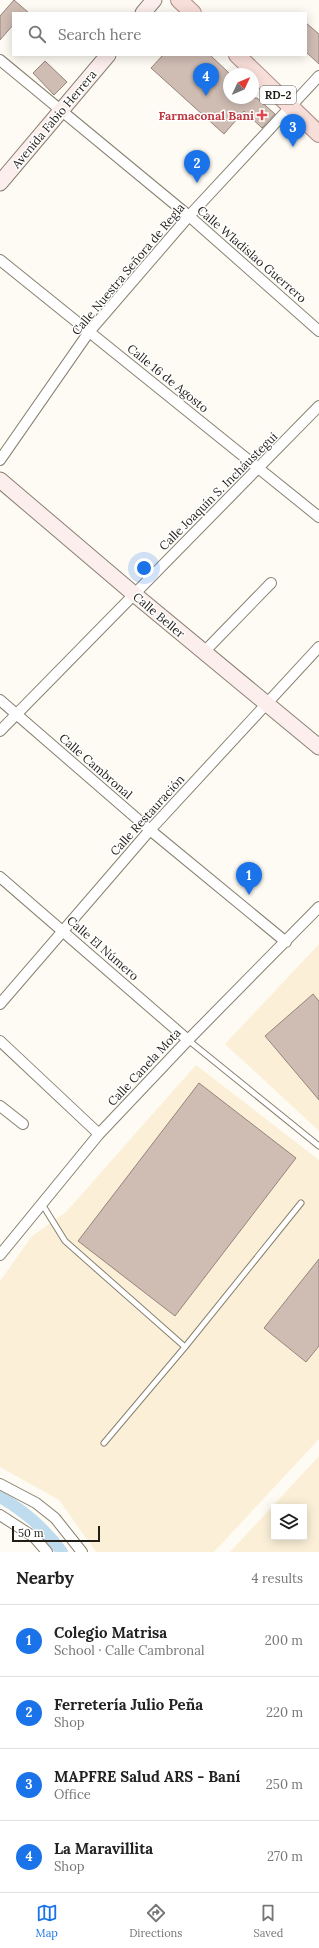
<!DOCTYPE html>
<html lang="en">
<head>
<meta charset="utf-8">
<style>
  body { margin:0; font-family:Lora,serif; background:#f2f2f2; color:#222 }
  .controls { position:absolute; right:12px; bottom:12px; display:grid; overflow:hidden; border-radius:0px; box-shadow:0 2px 10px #0003 }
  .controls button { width:36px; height:36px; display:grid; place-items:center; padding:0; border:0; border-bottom:1px solid #e0e0e0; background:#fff; color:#222; font:20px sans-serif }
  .compass { position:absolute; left:223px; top:68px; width:36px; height:36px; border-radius:50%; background:#fff; box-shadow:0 2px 10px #0003; rotate:46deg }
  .scale { position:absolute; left:12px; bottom:10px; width:88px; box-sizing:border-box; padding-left:4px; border:2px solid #211e18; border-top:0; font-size:11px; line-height:14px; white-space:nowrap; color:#211e18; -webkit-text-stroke:3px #fff; paint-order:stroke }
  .you { position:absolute; left:144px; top:568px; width:14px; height:14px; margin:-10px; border:3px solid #fff; border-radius:50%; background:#1a73e8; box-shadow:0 0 0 6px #1a73e833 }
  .badge { display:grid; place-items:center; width:26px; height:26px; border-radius:50%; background:#1a73e8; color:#fff; font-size:13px; font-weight:700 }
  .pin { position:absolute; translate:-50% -33px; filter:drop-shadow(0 1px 2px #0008) }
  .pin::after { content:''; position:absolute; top:21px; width:14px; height:12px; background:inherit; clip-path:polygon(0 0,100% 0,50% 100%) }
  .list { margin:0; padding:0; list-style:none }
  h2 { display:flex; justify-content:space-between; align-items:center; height:52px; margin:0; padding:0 16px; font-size:17px }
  h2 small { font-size:13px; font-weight:400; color:#767676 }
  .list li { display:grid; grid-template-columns:26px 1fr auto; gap:12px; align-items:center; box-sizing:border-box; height:72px; padding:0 16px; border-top:1px solid #e0e0e0 }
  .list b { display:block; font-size:15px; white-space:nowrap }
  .list p { margin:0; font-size:13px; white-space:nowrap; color:#767676 }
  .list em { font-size:13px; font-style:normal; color:#767676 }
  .icon { flex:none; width:22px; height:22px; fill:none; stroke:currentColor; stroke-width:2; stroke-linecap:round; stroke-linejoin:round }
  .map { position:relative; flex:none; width:319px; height:1552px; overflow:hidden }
  .search { position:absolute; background:#fff; box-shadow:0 2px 10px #0003; left:12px; right:12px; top:12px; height:44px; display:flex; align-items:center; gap:10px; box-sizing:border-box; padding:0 14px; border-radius:0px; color:#767676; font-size:15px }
  .sheet { height:340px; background:#fff }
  nav { display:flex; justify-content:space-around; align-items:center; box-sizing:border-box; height:56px; border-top:1px solid #e0e0e0; background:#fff; font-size:11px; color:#767676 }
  nav a { display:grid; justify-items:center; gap:2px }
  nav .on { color:#1a73e8 }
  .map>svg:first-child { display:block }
  .built { fill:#fbf0d7; fill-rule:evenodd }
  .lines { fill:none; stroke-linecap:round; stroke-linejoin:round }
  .canal { stroke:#bedcee; stroke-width:12 }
  .building { fill:#cfbcb3; stroke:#96847c }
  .lane-casing { stroke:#888171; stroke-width:7 }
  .street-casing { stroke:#888171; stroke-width:12 }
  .secondary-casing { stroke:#888171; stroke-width:17 }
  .primary-casing { stroke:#aa8c85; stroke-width:18 }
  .lane { stroke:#fff; stroke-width:5 }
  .street { stroke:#fff; stroke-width:10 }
  .secondary { stroke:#fceeec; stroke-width:15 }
  .primary { stroke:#f8ded9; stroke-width:16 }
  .health-dot { fill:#e0444e; stroke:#fff; stroke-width:1.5 }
  .labels { text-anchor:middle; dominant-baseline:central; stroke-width:3; stroke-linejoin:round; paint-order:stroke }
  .shield { fill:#fff; stroke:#64625d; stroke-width:1 }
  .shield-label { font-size:11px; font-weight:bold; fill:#211e18 }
  .health-label { font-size:12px; font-weight:bold; fill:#be3a42; stroke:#fff; text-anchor:end }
  .street-label { font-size:12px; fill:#211e18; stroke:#fff }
</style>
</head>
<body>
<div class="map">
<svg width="319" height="1552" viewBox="0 0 319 1552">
  <rect width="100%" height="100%" fill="#fefbf4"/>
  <!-- built -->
  <path class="built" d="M 319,944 L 319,1131 L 225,1044 Z
    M 196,1065 L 319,1160 L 319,1439 L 214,1552 L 96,1552 L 59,1500 L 0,1467 L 0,1281 L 32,1236 L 66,1212 Z
    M 319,1456 L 319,1552 L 230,1552 ZM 274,1507 L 304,1507 L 304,1537 L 274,1537 Z"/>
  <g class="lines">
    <!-- canal -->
    <path class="canal" d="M 0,1497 C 25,1511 45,1529 62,1552"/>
  </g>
  <!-- building -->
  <path class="building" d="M 14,0 L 29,13 L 13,13 L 13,25 L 0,40 L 0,16 Z
    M 306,23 L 319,34 L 319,64 L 306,52 Z
    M 163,55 L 210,55 L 229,73 L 229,98 L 257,98 L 275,114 L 262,128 L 244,111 L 224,134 L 151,68 Z
    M 45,61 L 67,82 L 54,95 L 33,73 Z
    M 313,994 L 319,1001 L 319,1100 L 265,1036 Z
    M 199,1083 L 296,1158 L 175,1316 L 78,1241 Z
    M 319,1259 L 319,1346 L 306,1362 L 264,1328 Z"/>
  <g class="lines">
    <!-- lane casing -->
    <g class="lane-casing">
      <path id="lane" d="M 188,1040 L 319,1146
        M 42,1204 L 65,1241 L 185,1347
        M 104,1443 L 185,1347 L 301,1203"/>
    </g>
    <!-- street casing -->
    <g class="street-casing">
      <path id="street" d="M 0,60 L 189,216 L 319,331
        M 0,260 L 319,517
        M 0,460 L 89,332 L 189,216 L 319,76
        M 204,652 L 271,583
        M 0,700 L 150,830 L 286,942
        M 0,731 L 319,406
        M 0,877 L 188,1040
        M 0,1004 L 150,830 L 319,647
        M 0,1041 L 99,1134
        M 0,1106 L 23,1124
        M 0,1255 L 99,1134 L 188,1040 L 319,907
        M 0,1484 L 36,1503 L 55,1518 L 82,1552
        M 0,1515 L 34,1537 L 47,1552"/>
    </g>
    <!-- secondary casing -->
    <g class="secondary-casing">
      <path id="secondary" d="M 143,13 L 154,0
        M 0,183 L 108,55
        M 0,480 L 134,594 L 319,747"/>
    </g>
    <!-- primary casing -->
    <g class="primary-casing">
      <path id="primary" d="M 179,0 L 193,13
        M 237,55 L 319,134"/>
    </g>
    <!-- lane -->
    <use href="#lane" class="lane"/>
    <!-- street -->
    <use href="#street" class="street"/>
    <!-- secondary -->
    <use href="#secondary" class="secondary"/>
    <!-- primary -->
    <use href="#primary" class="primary"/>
  </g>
  <!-- markers -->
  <path class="health-dot" d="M260 109h4v4h4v4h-4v4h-4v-4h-4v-4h4z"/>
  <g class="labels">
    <!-- shield labels -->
    <rect class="shield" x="260" y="86" width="36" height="18" rx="3"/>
    <g class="shield-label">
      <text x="278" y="95">RD-2</text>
    </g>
    <!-- health labels -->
    <g class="health-label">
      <text x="254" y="115">Farmaconal Bani</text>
    </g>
    <!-- street labels -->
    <g class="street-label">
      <text transform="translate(54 119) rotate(-50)">Avenida Fabio Herrera</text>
      <text transform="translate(252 254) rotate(41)">Calle Wladislao Guerrero</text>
      <text transform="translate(128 269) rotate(-50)">Calle Nuestra Señora de Regla</text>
      <text transform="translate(168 378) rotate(39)">Calle 16 de Agosto</text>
      <text transform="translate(218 491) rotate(-45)">Calle Joaquín S. Incháustegui</text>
      <text transform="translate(159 615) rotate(40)">Calle Beller</text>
      <text transform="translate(96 766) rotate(41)">Calle Cambronal</text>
      <text transform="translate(147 815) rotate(-48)">Calle Restauración</text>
      <text transform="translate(103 948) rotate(41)">Calle El Número</text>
      <text transform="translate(144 1067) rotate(-47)">Calle Canela Mota</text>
    </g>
  </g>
</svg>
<div class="controls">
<button><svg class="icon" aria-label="layers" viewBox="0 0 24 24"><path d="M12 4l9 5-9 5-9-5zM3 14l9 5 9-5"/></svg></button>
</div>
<svg class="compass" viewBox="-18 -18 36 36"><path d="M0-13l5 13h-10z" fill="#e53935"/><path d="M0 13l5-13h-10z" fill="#767676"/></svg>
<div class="scale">50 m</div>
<div class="you"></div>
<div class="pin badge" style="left:249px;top:895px">1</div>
<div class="pin badge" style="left:197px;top:183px">2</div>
<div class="pin badge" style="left:293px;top:147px">3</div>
<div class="pin badge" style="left:206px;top:96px">4</div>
<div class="search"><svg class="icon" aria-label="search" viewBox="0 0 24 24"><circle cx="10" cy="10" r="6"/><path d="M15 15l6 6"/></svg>Search here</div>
</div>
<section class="sheet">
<h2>Nearby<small>4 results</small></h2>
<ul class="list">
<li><span class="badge">1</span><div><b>Colegio Matrisa</b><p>School · Calle Cambronal</p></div><em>200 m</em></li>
<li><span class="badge">2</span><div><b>Ferretería Julio Peña</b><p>Shop</p></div><em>220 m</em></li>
<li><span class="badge">3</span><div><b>MAPFRE Salud ARS - Baní</b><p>Office</p></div><em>250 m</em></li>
<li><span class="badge">4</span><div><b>La Maravillita</b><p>Shop</p></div><em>270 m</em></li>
</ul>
</section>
<nav>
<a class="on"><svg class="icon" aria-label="map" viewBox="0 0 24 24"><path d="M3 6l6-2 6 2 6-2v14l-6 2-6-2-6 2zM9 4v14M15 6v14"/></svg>Map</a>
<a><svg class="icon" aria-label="directions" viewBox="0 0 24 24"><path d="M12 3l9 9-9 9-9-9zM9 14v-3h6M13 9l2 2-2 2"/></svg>Directions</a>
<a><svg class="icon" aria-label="saved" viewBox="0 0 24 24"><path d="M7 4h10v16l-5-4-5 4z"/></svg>Saved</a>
</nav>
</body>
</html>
